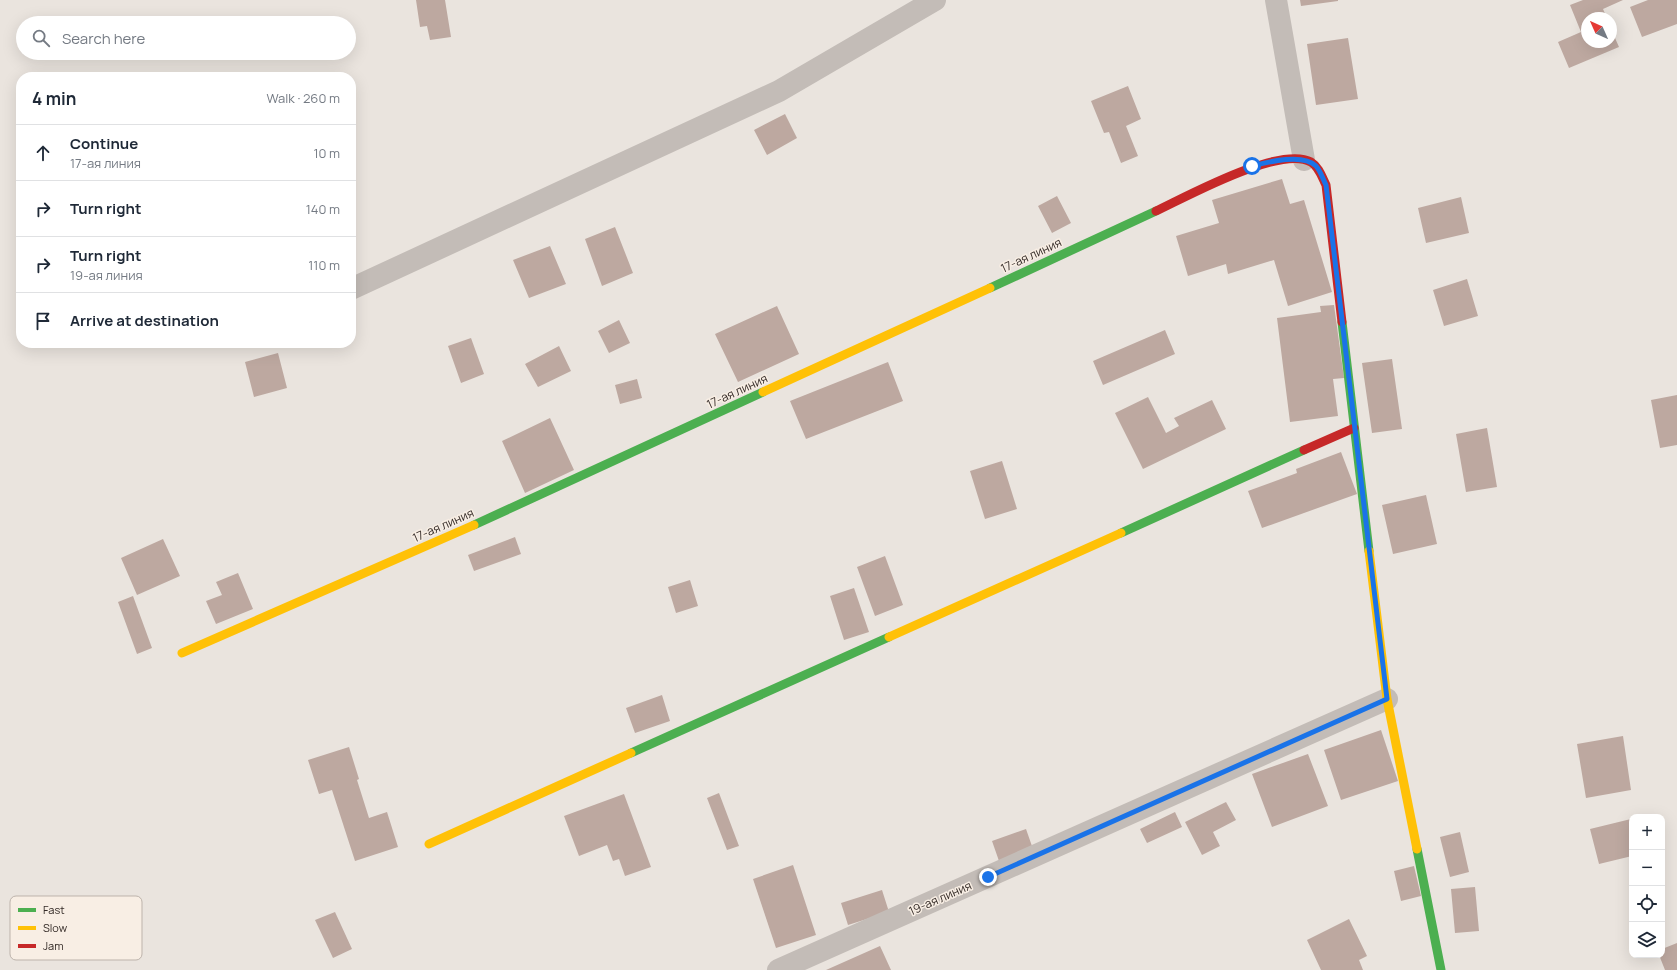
<!DOCTYPE html>
<html lang="en">
<head>
<meta charset="utf-8">
<style>
  body { margin:0; font-family:Manrope,sans-serif; background:#f6f6f7; color:#1f2937 }
  .controls { position:absolute; right:12px; bottom:12px; display:grid; overflow:hidden; border-radius:8px; box-shadow:0 4px 16px #0002 }
  .controls button { width:36px; height:36px; display:grid; place-items:center; padding:0; border:0; border-bottom:1px solid #e0e1e3; background:#fff; color:#1f2937; font:20px sans-serif }
  .compass { position:absolute; left:1581px; top:12px; width:36px; height:36px; border-radius:50%; background:#fff; box-shadow:0 4px 16px #0002; rotate:315deg }
  .stop { position:absolute; width:12px; height:12px; margin:-9px; border:3px solid #1a73e8; border-radius:50%; background:#fff }
  .stop.end { background:#1a73e8; border-color:#fff; box-shadow:0 1px 4px #0008 }
  .list { margin:0; padding:0; list-style:none }
  h2 { display:flex; justify-content:space-between; align-items:center; height:52px; margin:0; padding:0 16px; font-size:17px }
  h2 small { font-size:13px; font-weight:400; color:#747a83 }
  .list li { display:grid; grid-template-columns:26px 1fr auto; gap:12px; align-items:center; box-sizing:border-box; height:56px; padding:0 16px; border-top:1px solid #e0e1e3 }
  .list b { display:block; font-size:15px; white-space:nowrap }
  .list p { margin:0; font-size:13px; white-space:nowrap; color:#747a83 }
  .list em { font-size:13px; font-style:normal; color:#747a83 }
  .icon { flex:none; width:22px; height:22px; fill:none; stroke:currentColor; stroke-width:2; stroke-linecap:round; stroke-linejoin:round }
  .map { position:relative; flex:none; width:1677px; height:970px; overflow:hidden }
  .search { position:absolute; background:#fff; box-shadow:0 4px 16px #0002; left:16px; top:16px; width:340px; height:44px; display:flex; align-items:center; gap:10px; box-sizing:border-box; padding:0 14px; border-radius:22px; color:#747a83; font-size:15px }
  .panel { position:absolute; background:#fff; box-shadow:0 4px 16px #0002; left:16px; top:72px; width:340px; height:276px; border-radius:16px }
  .map>svg:first-child { display:block }
  .building { fill:#bda8a0 }
  .lines { fill:none; stroke-linecap:round; stroke-linejoin:round }
  .street { stroke:#c3bcb7; stroke-width:22 }
  .fast { stroke:#4caf50; stroke-width:9 }
  .slow { stroke:#ffc107; stroke-width:9 }
  .jam { stroke:#c62828; stroke-width:9 }
  .route { stroke:#1a73e8; stroke-width:5 }
  .labels { text-anchor:middle; dominant-baseline:central; stroke-width:3; stroke-linejoin:round; paint-order:stroke }
  .street-label { font-size:12px; fill:#332a26; stroke:#f8eee4 }
  .key { fill:#f8eee4; stroke:#bdb3ab; stroke-width:1 }
  .key-label { font-size:11px; fill:#332a26 }
</style>
</head>
<body>
<div class="map">
<svg width="1677" height="970" viewBox="0 0 1677 970">
  <rect width="100%" height="100%" fill="#eae4de"/>
  <!-- building -->
  <path class="building" d="M 416,0 L 445,0 L 451,37 L 430,40 L 427,26 L 420,27 Z
    M 1300,0 L 1338,0 L 1338,1 L 1301,6 Z
    M 1583,0 L 1623,0 L 1603,9 L 1607,18 L 1587,18 L 1587,42 L 1611,42 L 1611,29 L 1619,47 L 1569,68 L 1558,42 L 1581,32 L 1570,5 Z
    M 1648,0 L 1677,0 L 1677,24 L 1642,37 L 1630,7 Z
    M 1348,38 L 1358,99 L 1316,105 L 1307,44 Z
    M 1128,86 L 1141,119 L 1126,126 L 1138,156 L 1121,163 L 1109,132 L 1104,133 L 1091,101 Z
    M 785,114 L 797,138 L 767,155 L 754,130 Z
    M 1282,179 L 1290,204 L 1304,200 L 1332,292 L 1288,306 L 1274,260 L 1228,274 L 1226,264 L 1188,276 L 1176,236 L 1219,223 L 1212,200 Z
    M 1057,196 L 1071,223 L 1052,233 L 1038,206 Z
    M 1461,197 L 1469,233 L 1426,243 L 1418,208 Z
    M 615,227 L 633,273 L 602,286 L 585,239 Z
    M 550,246 L 566,284 L 529,298 L 513,260 Z
    M 1467,279 L 1478,316 L 1444,326 L 1433,290 Z
    M 1334,305 L 1344,378 L 1333,379 L 1338,416 L 1290,422 L 1277,318 L 1321,312 L 1320,306 Z
    M 777,306 L 799,354 L 738,382 L 715,334 Z
    M 619,320 L 630,343 L 609,353 L 598,331 Z
    M 1165,330 L 1175,354 L 1103,385 L 1093,361 Z
    M 471,338 L 484,374 L 461,383 L 448,346 Z
    M 559,346 L 571,371 L 538,387 L 525,364 Z
    M 278,353 L 287,388 L 254,397 L 245,362 Z
    M 1392,359 L 1402,429 L 1372,433 L 1362,363 Z
    M 888,362 L 903,401 L 806,439 L 790,401 Z
    M 637,379 L 642,398 L 620,404 L 615,385 Z
    M 1677,395 L 1677,445 L 1660,448 L 1651,400 Z
    M 1148,397 L 1166,433 L 1179,426 L 1174,418 L 1212,400 L 1226,429 L 1143,469 L 1115,413 Z
    M 550,418 L 574,470 L 525,493 L 502,441 Z
    M 1487,428 L 1497,487 L 1466,492 L 1456,434 Z
    M 1341,452 L 1357,494 L 1262,528 L 1248,491 L 1297,473 L 1296,469 Z
    M 1002,461 L 1017,509 L 985,519 L 970,471 Z
    M 1426,495 L 1437,544 L 1393,554 L 1382,505 Z
    M 515,537 L 521,554 L 474,571 L 468,555 Z
    M 163,539 L 180,576 L 137,595 L 121,558 Z
    M 885,556 L 903,605 L 875,616 L 857,567 Z
    M 238,573 L 253,609 L 216,624 L 206,601 L 222,595 L 216,582 Z
    M 690,580 L 698,606 L 676,613 L 668,587 Z
    M 854,588 L 869,632 L 844,640 L 830,596 Z
    M 133,596 L 152,648 L 137,654 L 118,602 Z
    M 662,695 L 670,721 L 635,733 L 626,708 Z
    M 1381,730 L 1398,781 L 1341,800 L 1324,750 Z
    M 1623,736 L 1631,790 L 1586,798 L 1577,744 Z
    M 349,747 L 359,779 L 357,780 L 369,818 L 387,812 L 398,847 L 355,861 L 332,790 L 319,794 L 308,760 Z
    M 1308,754 L 1328,806 L 1272,827 L 1252,774 Z
    M 719,793 L 739,846 L 727,850 L 707,798 Z
    M 624,794 L 651,867 L 625,876 L 619,859 L 613,861 L 607,845 L 579,856 L 564,816 Z
    M 1226,802 L 1236,820 L 1213,832 L 1220,846 L 1202,855 L 1185,822 Z
    M 1175,812 L 1182,827 L 1147,843 L 1140,829 Z
    M 1631,819 L 1632,825 L 1632,856 L 1599,864 L 1590,829 Z
    M 1026,829 L 1033,849 L 999,861 L 992,841 Z
    M 1460,832 L 1469,872 L 1450,877 L 1440,837 Z
    M 793,865 L 816,935 L 776,948 L 753,879 Z
    M 1414,866 L 1421,896 L 1401,901 L 1394,871 Z
    M 1475,887 L 1479,931 L 1455,933 L 1451,889 Z
    M 882,890 L 889,912 L 848,925 L 841,903 Z
    M 335,912 L 352,949 L 333,958 L 315,920 Z
    M 1349,919 L 1367,956 L 1359,960 L 1363,970 L 1321,970 L 1307,940 Z
    M 1677,943 L 1677,970 L 1665,970 L 1659,955 L 1662,955 L 1662,949 Z
    M 880,946 L 891,970 L 826,970 Z"/>
  <g class="lines">
    <!-- street -->
    <path class="street" d="M 1276,0 L 1304,160
      M 351,289 L 779,91 L 935,0
      M 778,970 L 1387,699"/>
    <!-- fast -->
    <path class="fast" d="M 990,288 L 1156,211
      M 1342,322 L 1369,551
      M 474,525 L 763,392
      M 1121,533 L 1304,450
      M 631,753 L 889,637
      M 1417,849 L 1441,970"/>
    <!-- slow -->
    <path class="slow" d="M 763,392 L 990,288
      M 1369,551 L 1387,699 L 1417,849
      M 889,637 L 1121,533
      M 182,653 L 474,525
      M 429,844 L 631,753"/>
    <!-- jam -->
    <path class="jam" d="M 1156,211 C 1188,196 1280,145 1311,162 C 1319,167 1322,177 1326,185 L 1342,322
      M 1304,450 L 1354,428"/>
  </g>
  <g class="lines">
    <!-- route -->
    <path class="route" d="M 988,877 L 1387,699 L 1326,185 C 1323,179 1320,170 1316,166 C 1303,153 1268,162 1252,166"/>
  </g>
  <g class="labels">
    <!-- street labels -->
    <g class="street-label">
      <text transform="translate(1031 255) rotate(-25)">17-ая линия</text>
      <text transform="translate(737 391) rotate(-25)">17-ая линия</text>
      <text transform="translate(443 525) rotate(-24)">17-ая линия</text>
      <text transform="translate(940 898) rotate(-24)">19-ая линия</text>
    </g>
  </g>
  <!-- legend -->
  <rect x="10" y="896" width="132" height="64" rx="6" class="key"/>
  <rect x="18" y="908" width="18" height="4" fill="#4caf50"/>
  <rect x="18" y="926" width="18" height="4" fill="#ffc107"/>
  <rect x="18" y="944" width="18" height="4" fill="#c62828"/>
  <g class="key-label">
    <text x="43" y="914">Fast</text>
    <text x="43" y="932">Slow</text>
    <text x="43" y="950">Jam</text>
  </g>
</svg>
<div class="controls">
<button>+</button>
<button>−</button>
<button><svg class="icon" aria-label="locate" viewBox="0 0 24 24"><circle cx="12" cy="12" r="6"/><path d="M12 2v4M12 18v4M2 12h4M18 12h4"/></svg></button>
<button><svg class="icon" aria-label="layers" viewBox="0 0 24 24"><path d="M12 4l9 5-9 5-9-5zM3 14l9 5 9-5"/></svg></button>
</div>
<svg class="compass" viewBox="-18 -18 36 36"><path d="M0-13l5 13h-10z" fill="#e53935"/><path d="M0 13l5-13h-10z" fill="#747a83"/></svg>
<div class="stop" style="left:1252px;top:166px"></div>
<div class="stop end" style="left:988px;top:877px"></div>
<div class="search"><svg class="icon" aria-label="search" viewBox="0 0 24 24"><circle cx="10" cy="10" r="6"/><path d="M15 15l6 6"/></svg>Search here</div>
<section class="panel">
<h2>4 min<small>Walk · 260 m</small></h2>
<ul class="list">
<li><svg class="icon" aria-label="ahead" viewBox="0 0 24 24"><path d="M12 20V5M6 11l6-6 6 6"/></svg><div><b>Continue</b><p>17-ая линия</p></div><em>10 m</em></li>
<li><svg class="icon" aria-label="right" viewBox="0 0 24 24"><path d="M7 20v-9h11M14 6l5 5-5 5"/></svg><div><b>Turn right</b></div><em>140 m</em></li>
<li><svg class="icon" aria-label="right" viewBox="0 0 24 24"><path d="M7 20v-9h11M14 6l5 5-5 5"/></svg><div><b>Turn right</b><p>19-ая линия</p></div><em>110 m</em></li>
<li><svg class="icon" aria-label="arrive" viewBox="0 0 24 24"><path d="M6 21V4h12l-3 4 3 4H6"/></svg><div><b>Arrive at destination</b></div></li>
</ul>
</section>
</div>
</body>
</html>
